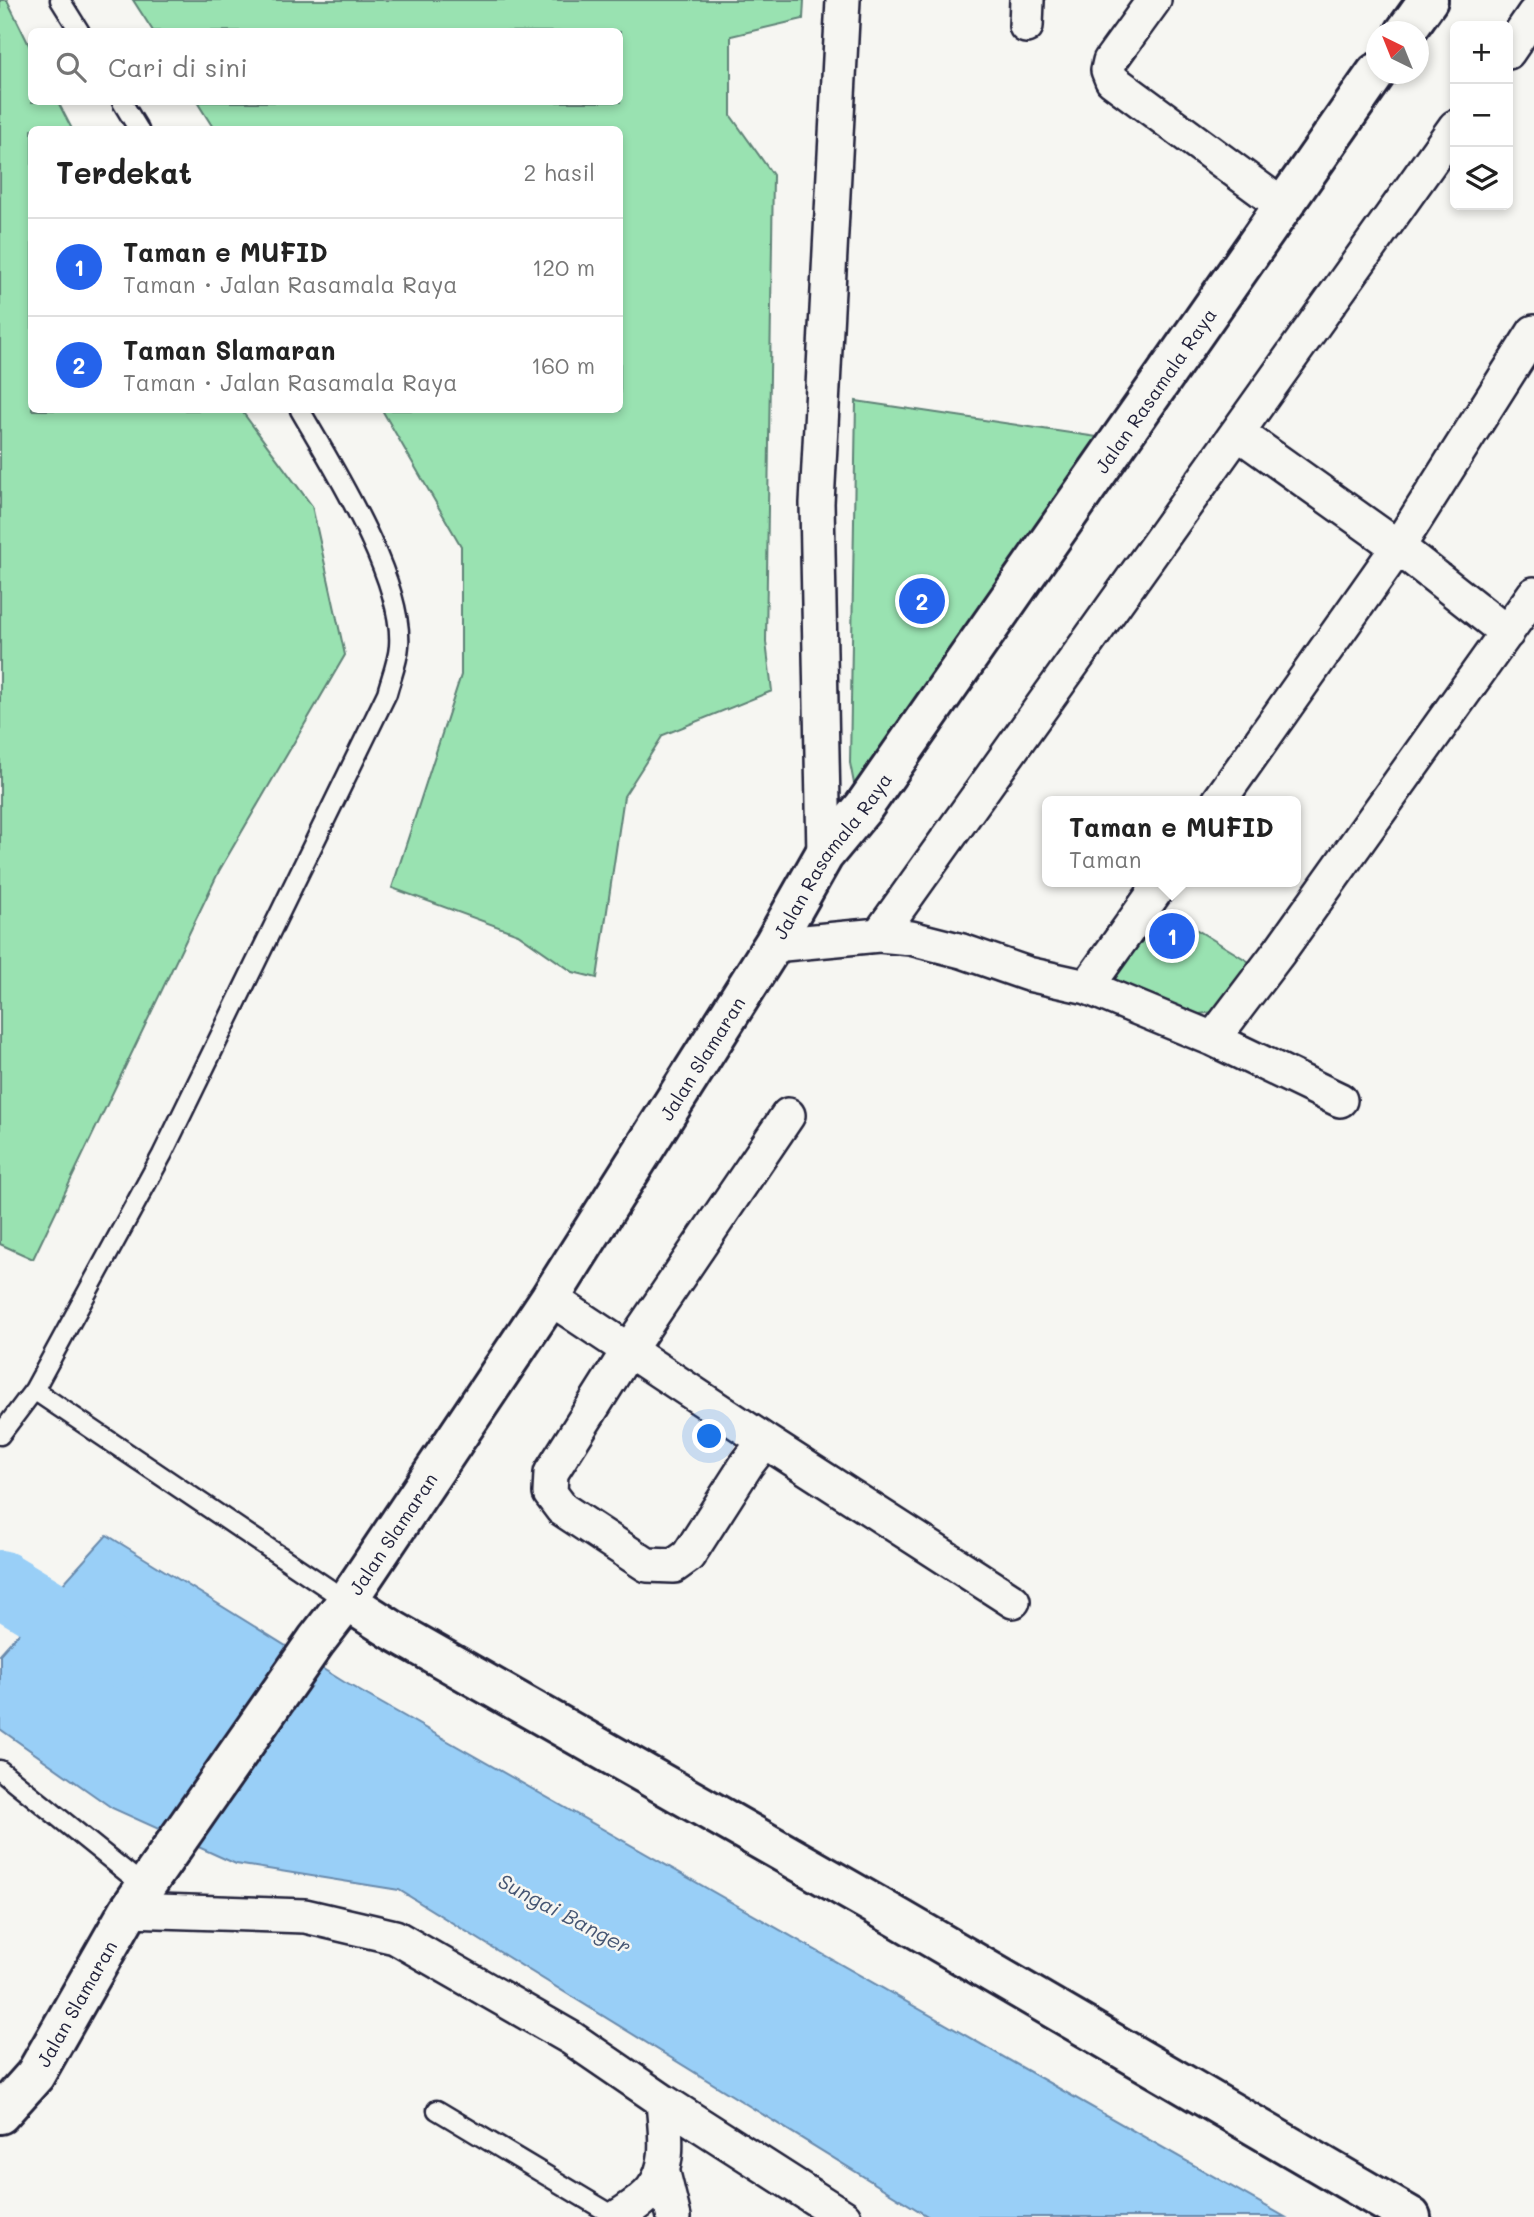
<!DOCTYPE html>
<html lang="id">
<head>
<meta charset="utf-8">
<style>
  body { margin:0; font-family:Mali,sans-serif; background:#f6f6f6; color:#222 }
  .controls { position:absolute; right:21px; top:21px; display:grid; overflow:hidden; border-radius:10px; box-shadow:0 4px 10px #0003 }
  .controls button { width:63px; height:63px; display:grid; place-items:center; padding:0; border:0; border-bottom:2px solid #e0e0e0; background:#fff; color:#222; font:35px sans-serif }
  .compass { position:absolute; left:1366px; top:21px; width:63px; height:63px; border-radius:50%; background:#fff; box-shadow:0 4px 10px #0003; rotate:317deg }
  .you { position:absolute; left:710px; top:1437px; width:24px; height:24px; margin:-18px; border:5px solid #fff; border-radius:50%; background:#1a73e8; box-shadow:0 0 0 10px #1a73e833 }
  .badge { display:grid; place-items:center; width:46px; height:46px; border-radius:50%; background:#2563eb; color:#fff; font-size:23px; font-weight:700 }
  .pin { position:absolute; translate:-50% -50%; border:4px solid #fff; box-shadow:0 2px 7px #0006 }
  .popup { position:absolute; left:1042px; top:796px; width:259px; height:91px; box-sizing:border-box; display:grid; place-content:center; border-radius:10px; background:#fff; filter:drop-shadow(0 2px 5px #0005); font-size:23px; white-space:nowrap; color:#767676 }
  .popup b { font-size:26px; color:#222 }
  .popup::after { content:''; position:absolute; left:50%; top:100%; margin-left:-14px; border:14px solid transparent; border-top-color:#fff }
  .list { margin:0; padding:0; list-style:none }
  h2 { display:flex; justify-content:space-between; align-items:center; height:91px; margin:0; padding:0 28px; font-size:30px }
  h2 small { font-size:23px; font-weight:400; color:#767676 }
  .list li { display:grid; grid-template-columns:46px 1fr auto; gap:21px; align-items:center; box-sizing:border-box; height:98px; padding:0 28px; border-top:2px solid #e0e0e0 }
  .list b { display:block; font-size:26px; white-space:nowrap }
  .list p { margin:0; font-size:23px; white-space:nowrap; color:#767676 }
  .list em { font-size:23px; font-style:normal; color:#767676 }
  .icon { flex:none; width:38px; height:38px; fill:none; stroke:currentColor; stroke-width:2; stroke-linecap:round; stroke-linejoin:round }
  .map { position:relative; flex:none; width:1534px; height:2217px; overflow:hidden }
  .search { position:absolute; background:#fff; box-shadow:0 4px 10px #0003; left:28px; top:28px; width:595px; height:77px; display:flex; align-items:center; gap:18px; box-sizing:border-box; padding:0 24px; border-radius:10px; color:#767676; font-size:26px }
  .panel { position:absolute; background:#fff; box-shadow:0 4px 10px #0003; left:28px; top:126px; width:595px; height:287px; border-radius:10px }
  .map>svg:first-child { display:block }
  .green { fill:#99e2b1; stroke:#5e8276; stroke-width:2 }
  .water { fill:#99cff7; stroke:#698aac; stroke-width:2 }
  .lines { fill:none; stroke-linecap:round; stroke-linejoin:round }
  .river { stroke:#99cff7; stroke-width:66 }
  .lane-casing { stroke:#22223b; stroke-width:23 }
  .street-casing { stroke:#22223b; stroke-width:38 }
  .secondary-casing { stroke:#22223b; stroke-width:44 }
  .lane { stroke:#f6f6f2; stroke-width:18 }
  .street { stroke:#f6f6f2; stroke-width:33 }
  .secondary { stroke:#f6f6f2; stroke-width:38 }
  .labels { text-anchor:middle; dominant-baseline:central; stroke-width:5; stroke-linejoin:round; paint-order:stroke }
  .street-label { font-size:19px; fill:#22223b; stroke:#f6f6f2 }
  .water-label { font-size:21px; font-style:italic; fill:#465673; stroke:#f6f6f2 }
</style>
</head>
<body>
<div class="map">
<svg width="1534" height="2217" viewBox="0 0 1534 2217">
  <rect width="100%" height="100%" fill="#f6f6f2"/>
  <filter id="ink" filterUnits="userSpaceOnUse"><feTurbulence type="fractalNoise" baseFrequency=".0143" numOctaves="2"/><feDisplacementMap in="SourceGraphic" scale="14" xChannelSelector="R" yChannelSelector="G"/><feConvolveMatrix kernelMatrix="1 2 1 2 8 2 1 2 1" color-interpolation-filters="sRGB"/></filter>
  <g filter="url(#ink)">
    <!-- green -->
    <path class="green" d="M 0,0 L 7,0 L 31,49 L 32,102 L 58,102 L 72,129 L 32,130 L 32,410 L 241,410 L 312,506 L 345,655 L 219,871 L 33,1259 L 0,1244 Z
      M 133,0 L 804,0 L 803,19 L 731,36 L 731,116 L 773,175 L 766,642 L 772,691 L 663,735 L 624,796 L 597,978 L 573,972 L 518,934 L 392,888 L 461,675 L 461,546 L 382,410 L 620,410 L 620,130 L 214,129 L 197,102 L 620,102 L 620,32 L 153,31 Z
      M 856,401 L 1104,438 L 856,794 L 850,763 Z
      M 1158,906 L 1256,966 L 1225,1010 L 1181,1017 L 1102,983 Z"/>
    <!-- water -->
    <path class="water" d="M 107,1535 L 344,1682 L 1285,2217 L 929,2217 L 399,1890 L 236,1864 L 112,1808 L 0,1729 L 0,1654 Z"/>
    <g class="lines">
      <!-- river -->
      <path class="river" d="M 0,1583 L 119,1655"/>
      <!-- lane casing -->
      <g class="lane-casing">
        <path id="lane" d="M 60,0 L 80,32
          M 122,102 L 139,130
          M 34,1390 L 347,1601
          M 0,1435 L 34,1390 L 162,1155 L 387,693 C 391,678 398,661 399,646 C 404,580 333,467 300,410
          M 0,1770 L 145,1887
          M 437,2110 L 616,2217"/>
      </g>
      <!-- street casing -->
      <g class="street-casing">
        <path id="street" d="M 1154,0 L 1110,61 L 1108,70 L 1112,80 L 1283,206
          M 1026,26 L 1027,0
          M 1508,52 L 1534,14
          M 1238,433 L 1398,547 L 1507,633
          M 1219,801 L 1398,547 L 1534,332
          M 824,855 L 817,503 L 843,0
          M 879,935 L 911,938 L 962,951 L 1028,974 L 1087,987 L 1213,1039 L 1279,952 L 1534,594
          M 773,945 L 879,935 L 1455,127
          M 1087,987 L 1162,882
          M 1213,1039 L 1340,1100
          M 550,1298 L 765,1441 L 747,1464 L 688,1556 L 674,1566 L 647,1565 L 562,1509 L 550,1493 L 551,1473 L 628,1351 L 788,1115
          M 765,1441 L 1013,1601
          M 129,1910 L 305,1916 L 395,1937 L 571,2038 L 663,2101 C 665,2131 672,2165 652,2190 C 644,2201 629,2209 618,2217
          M 663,2101 L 844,2217
          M 663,2173 L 674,2217"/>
      </g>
      <!-- secondary casing -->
      <g class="secondary-casing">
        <g id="secondary">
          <path d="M 1405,32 L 1428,0"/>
          <path d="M 347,1601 L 394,1631 L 900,1919 L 1411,2217"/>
          <path id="s1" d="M 0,2114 L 35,2075 L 129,1910 L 316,1641 L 347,1601 L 550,1298 L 773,945 L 824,855 L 863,808 L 1376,73"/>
        </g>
      </g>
      <!-- lane -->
      <use href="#lane" class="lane"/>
      <!-- street -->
      <use href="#street" class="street"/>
      <!-- secondary -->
      <use href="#secondary" class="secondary"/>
    </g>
  </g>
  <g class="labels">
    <!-- street labels -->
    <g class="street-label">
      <text stroke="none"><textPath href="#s1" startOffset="2077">Jalan Rasamala Raya</textPath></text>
      <text stroke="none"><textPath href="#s1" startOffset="1510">Jalan Rasamala Raya</textPath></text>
      <text stroke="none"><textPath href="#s1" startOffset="1269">Jalan Slamaran</textPath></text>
      <text stroke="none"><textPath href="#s1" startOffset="702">Jalan Slamaran</textPath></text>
      <text stroke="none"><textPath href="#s1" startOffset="135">Jalan Slamaran</textPath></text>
    </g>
    <!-- water labels -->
    <g class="water-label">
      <text transform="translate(565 1913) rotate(28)">Sungai Banger</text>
    </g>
  </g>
</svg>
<div class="controls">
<button>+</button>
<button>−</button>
<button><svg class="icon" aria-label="layers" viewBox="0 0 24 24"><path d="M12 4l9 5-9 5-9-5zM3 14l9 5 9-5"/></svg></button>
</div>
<svg class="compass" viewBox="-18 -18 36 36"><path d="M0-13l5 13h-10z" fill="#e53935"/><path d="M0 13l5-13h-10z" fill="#767676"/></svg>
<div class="you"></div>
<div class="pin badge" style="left:1172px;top:936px">1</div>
<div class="popup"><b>Taman e MUFID</b>Taman</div>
<div class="pin badge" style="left:922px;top:601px">2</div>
<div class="search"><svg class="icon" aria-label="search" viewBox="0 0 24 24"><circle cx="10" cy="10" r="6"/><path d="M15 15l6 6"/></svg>Cari di sini</div>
<section class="panel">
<h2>Terdekat<small>2 hasil</small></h2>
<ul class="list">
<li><span class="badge">1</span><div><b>Taman e MUFID</b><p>Taman · Jalan Rasamala Raya</p></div><em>120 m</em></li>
<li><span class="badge">2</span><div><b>Taman Slamaran</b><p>Taman · Jalan Rasamala Raya</p></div><em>160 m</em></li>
</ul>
</section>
</div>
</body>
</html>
